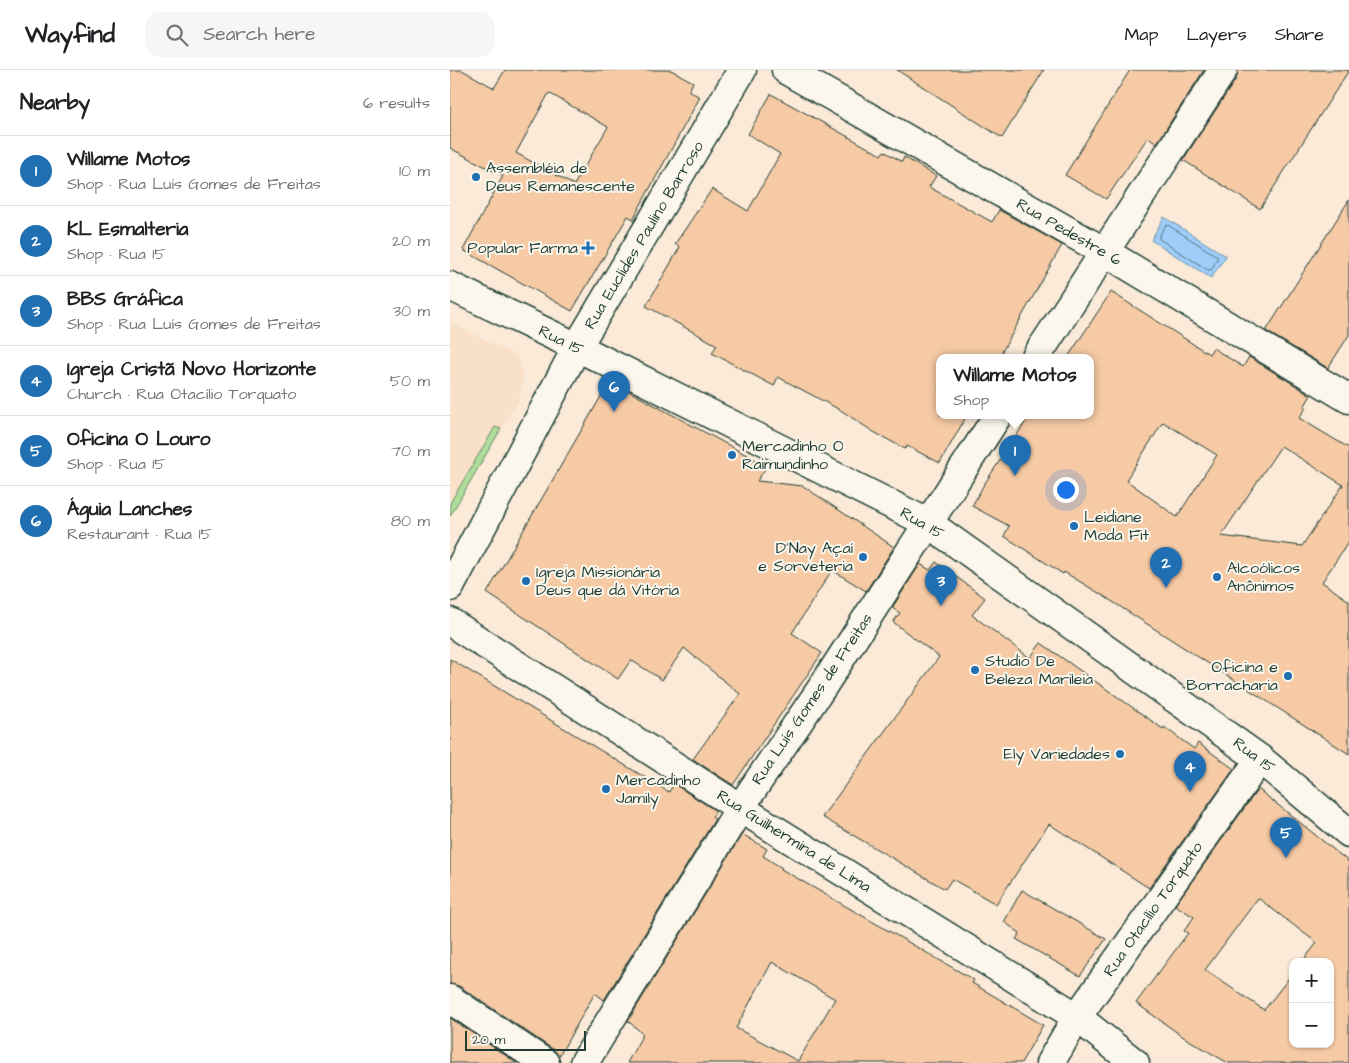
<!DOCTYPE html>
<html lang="en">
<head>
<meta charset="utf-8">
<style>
  body { margin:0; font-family:"Architects Daughter",sans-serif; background:#f6f6f6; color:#202124 }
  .controls { position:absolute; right:15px; bottom:15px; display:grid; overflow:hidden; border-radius:10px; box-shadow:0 1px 4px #0004 }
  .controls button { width:45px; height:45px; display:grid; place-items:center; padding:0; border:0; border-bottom:1px solid #e0e0e0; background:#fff; color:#202124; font:25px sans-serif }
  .scale { position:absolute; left:15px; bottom:12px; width:121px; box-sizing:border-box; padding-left:5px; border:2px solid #1f3d34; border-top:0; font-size:14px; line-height:18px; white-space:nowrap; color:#1f3d34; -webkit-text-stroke:4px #fbf7ec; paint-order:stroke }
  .you { position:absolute; left:615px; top:419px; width:18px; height:18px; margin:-12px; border:4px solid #fff; border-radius:50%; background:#1a73e8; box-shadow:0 0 0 8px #1a73e833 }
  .badge { display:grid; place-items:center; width:32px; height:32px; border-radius:50%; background:#1f6fb2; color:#fff; font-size:16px; font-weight:700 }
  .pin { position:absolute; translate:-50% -41px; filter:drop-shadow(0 1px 2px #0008) }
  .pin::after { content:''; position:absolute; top:26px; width:18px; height:15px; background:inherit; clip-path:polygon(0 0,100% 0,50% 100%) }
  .popup { position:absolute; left:486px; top:284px; width:158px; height:65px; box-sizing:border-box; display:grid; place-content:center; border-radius:10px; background:#fff; filter:drop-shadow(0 1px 4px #0005); font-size:16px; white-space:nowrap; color:#757577 }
  .popup b { font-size:19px; color:#202124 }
  .popup::after { content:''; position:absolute; left:50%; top:100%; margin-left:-10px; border:10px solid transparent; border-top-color:#fff }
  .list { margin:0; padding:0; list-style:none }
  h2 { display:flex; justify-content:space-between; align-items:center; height:65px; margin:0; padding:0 20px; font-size:21px }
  h2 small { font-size:16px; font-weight:400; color:#757577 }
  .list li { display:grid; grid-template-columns:32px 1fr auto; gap:15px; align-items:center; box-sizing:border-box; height:70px; padding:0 20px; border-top:1px solid #e0e0e0 }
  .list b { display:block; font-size:19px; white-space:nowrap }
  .list p { margin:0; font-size:16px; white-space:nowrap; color:#757577 }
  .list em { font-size:16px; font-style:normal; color:#757577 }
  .icon { flex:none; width:28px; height:28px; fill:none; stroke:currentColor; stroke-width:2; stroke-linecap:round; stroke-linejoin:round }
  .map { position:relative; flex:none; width:899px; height:993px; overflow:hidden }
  header { display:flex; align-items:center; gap:30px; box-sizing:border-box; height:70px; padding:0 25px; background:#fff; border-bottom:1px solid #e0e0e0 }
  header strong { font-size:24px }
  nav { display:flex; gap:28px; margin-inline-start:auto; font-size:18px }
  .search { width:350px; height:45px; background:#f6f6f6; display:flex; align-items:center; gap:12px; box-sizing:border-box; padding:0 18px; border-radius:15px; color:#757577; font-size:19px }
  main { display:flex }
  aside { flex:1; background:#fff }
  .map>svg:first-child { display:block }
  .built { fill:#f9e0c8 }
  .green { fill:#afdc9b; stroke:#678c68 }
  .water { fill:#9fcdfa; stroke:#6c93ab }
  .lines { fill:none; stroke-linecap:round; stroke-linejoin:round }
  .shore { stroke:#527783; stroke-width:1 }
  .building { fill:#f6caa5; stroke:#1f3d34; fill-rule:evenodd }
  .minor-casing { stroke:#1f3d34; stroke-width:31 }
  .minor { stroke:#fbf7ec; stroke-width:28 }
  .poi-dot { fill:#1f6fb2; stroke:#fbf7ec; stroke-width:2 }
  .labels { text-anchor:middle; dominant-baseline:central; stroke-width:4; stroke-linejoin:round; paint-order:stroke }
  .poi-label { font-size:16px; fill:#1f3d34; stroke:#fbf7ec; text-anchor:start }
  .street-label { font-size:16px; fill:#1f3d34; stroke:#fbf7ec }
</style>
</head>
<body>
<header>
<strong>Wayfind</strong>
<div class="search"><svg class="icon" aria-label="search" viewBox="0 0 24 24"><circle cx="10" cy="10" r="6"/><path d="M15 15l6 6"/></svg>Search here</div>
<nav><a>Map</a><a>Layers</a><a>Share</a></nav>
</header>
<main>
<aside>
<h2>Nearby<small>6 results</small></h2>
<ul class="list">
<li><span class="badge">1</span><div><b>Willame Motos</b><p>Shop · Rua Luís Gomes de Freitas</p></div><em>10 m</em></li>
<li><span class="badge">2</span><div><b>KL Esmalteria</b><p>Shop · Rua 15</p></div><em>20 m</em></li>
<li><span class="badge">3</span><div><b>BBS Gráfica</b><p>Shop · Rua Luís Gomes de Freitas</p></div><em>30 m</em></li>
<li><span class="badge">4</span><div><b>Igreja Cristã Novo Horizonte</b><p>Church · Rua Otacílio Torquato</p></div><em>50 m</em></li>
<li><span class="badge">5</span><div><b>Oficina O Louro</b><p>Shop · Rua 15</p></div><em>70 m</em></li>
<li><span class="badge">6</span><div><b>Águia Lanches</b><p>Restaurant · Rua 15</p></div><em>80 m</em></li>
</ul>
</aside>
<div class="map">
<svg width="899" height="993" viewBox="0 0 899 993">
  <rect width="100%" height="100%" fill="#faead7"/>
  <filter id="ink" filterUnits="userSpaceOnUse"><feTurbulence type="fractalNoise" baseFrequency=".02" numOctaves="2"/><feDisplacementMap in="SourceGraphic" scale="10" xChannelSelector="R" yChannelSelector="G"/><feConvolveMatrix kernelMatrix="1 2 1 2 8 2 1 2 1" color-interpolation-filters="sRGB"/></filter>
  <g filter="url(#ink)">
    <!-- built -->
    <path class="built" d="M 0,252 L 63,284 L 70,294 L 73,305 L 72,319 L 68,332 L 0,446 Z"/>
    <!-- green -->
    <path class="green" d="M 45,357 L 51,359 L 0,446 L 0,433 Z"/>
    <!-- water -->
    <path class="water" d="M 714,147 L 776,186 L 761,208 L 701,170 Z"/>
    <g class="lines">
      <!-- shore -->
      <path class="shore" d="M 718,155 L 767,186 L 767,189 L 761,200 L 758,200 L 709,169 L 709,166 L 715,156 Z"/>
    </g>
    <!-- building -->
    <path class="building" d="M 0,0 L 12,0 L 44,18 L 55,0 L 221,0 L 243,12 L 239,21 L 250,27 L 183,149 L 178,146 L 122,241 L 13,180 L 53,106 L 0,78 ZM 99,23 L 158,57 L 124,115 L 66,83 Z
      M 447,0 L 594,0 L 552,68 Z
      M 680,0 L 754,0 L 707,73 L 698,67 L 656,129 L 615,105 Z
      M 788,0 L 899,0 L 810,139 L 733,90 L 786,9 Z
      M 321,24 L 431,85 L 434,81 L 452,92 L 454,87 L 486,106 L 479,117 L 542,152 L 549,140 L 612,175 L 549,287 L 490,287 L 490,345 L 517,345 L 490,393 L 457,376 L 455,379 L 422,361 L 392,341 L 328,307 L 324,316 L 262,283 L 267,275 L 196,236 L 230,177 L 225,174 L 262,119 L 298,141 L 330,84 L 298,64 Z
      M 899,130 L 899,265 L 878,298 L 816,261 Z
      M 661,222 L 759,284 L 763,278 L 793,297 L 799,287 L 861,325 L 854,337 L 856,338 L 849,348 L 899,378 L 899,471 L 872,512 L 899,531 L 899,684 L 652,525 L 614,502 L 613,504 L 554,466 L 559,456 L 522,436 L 533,416 L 580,345 L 640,345 L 640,287 L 618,287 ZM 713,352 L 767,385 L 727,447 L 676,410 ZM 831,376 L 893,415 L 852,476 L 771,466 Z
      M 160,311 L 317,396 L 307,411 L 353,416 L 444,477 L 416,521 L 382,500 L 342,563 L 372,583 L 283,715 L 243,689 L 290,624 L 234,578 L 212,610 L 181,590 L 168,609 L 37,523 Z
      M 486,492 L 535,528 L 522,545 L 580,588 L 591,573 L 713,659 L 714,657 L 744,679 L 748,673 L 784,699 L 699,818 L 599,754 L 546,834 L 502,809 L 495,819 L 372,747 L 489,587 L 443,552 L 450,543 L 442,538 L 470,494 L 480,500 Z
      M 0,589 L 219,722 L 224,714 L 266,741 L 262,747 L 265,749 L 154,930 L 145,923 L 109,986 L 104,980 L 9,916 L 0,914 Z
      M 808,719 L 899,792 L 899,993 L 778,993 L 732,966 L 686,933 L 738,863 L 734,861 L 744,847 L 725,835 ZM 808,828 L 867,873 L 852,892 L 880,892 L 880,974 L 843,974 L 843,903 L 814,940 L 755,900 Z
      M 292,764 L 317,779 L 313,786 L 332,798 L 331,799 L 524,910 L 522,913 L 593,955 L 571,993 L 177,993 L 193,964 L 178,951 ZM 322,892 L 385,929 L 348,991 L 286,958 Z
      M 572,820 L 656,869 L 630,906 L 566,869 L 570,863 L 554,852 Z
      M 0,948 L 67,993 L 0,993 Z"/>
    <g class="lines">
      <!-- minor casing -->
      <g class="minor-casing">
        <path id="minor" d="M 336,0 L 655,182 L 899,329
          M 0,216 L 127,277 L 478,453 L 810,689 L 899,763
          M 586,287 L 773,0
          M 0,517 L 127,277 L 292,0
          M 0,552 L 290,738 L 627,947 L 685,993
          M 0,929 L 95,993
          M 134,993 L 290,738 L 373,616 L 548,345
          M 600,993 L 627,947 L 810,689"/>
      </g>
      <!-- minor -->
      <use href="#minor" class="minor"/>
    </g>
  </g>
  <!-- markers -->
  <g class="poi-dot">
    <circle cx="26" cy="107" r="5"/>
    <path d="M135.5 170.5h5v5h5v5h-5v5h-5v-5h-5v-5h5z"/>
    <circle cx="282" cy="385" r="5"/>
    <circle cx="624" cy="456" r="5"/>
    <circle cx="413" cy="487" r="5"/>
    <circle cx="767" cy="507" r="5"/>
    <circle cx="76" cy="511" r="5"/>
    <circle cx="525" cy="600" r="5"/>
    <circle cx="838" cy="606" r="5"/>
    <circle cx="670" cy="684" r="5"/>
    <circle cx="156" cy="719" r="5"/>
  </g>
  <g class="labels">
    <!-- poi labels -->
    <g class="poi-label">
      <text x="36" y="98">Assembléia de<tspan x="36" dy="18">Deus Remanescente</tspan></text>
      <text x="128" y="178" text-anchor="end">Popular Farma</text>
      <text x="292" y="376">Mercadinho O<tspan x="292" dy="18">Raimundinho</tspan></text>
      <text x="634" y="447">Leidiane<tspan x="634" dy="18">Moda Fit</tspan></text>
      <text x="403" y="478" text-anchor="end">D'Nay Açaí<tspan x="403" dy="18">e Sorveteria</tspan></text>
      <text x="777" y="498">Alcoólicos<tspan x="777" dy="18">Anônimos</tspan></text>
      <text x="86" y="502">Igreja Missionária<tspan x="86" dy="18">Deus que dá Vitória</tspan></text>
      <text x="535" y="591">Studio De<tspan x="535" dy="18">Beleza Marileia</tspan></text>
      <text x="828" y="597" text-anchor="end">Oficina e<tspan x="828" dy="18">Borracharia</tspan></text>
      <text x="660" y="684" text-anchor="end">Ely Variedades</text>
      <text x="166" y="710">Mercadinho<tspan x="166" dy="18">Jamily</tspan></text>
    </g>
    <!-- street labels -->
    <g class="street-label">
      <text transform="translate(619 162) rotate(30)">Rua Pedestre 6</text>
      <text transform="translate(194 165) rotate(-59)">Rua Euclides Paulino Barroso</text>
      <text transform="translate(111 270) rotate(26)">Rua 15</text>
      <text transform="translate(472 453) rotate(30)">Rua 15</text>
      <text transform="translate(362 629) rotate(-56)">Rua Luís Gomes de Freitas</text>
      <text transform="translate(804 685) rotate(37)">Rua 15</text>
      <text transform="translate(344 771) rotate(32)">Rua Guilhermina de Lima</text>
      <text transform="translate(703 839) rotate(-55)">Rua Otacílio Torquato</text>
    </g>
  </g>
</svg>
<div class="controls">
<button>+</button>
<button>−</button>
</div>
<div class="scale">20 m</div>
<div class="you"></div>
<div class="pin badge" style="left:565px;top:406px">1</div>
<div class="popup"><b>Willame Motos</b>Shop</div>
<div class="pin badge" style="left:716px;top:518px">2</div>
<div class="pin badge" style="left:491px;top:536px">3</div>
<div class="pin badge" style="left:740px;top:722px">4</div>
<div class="pin badge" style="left:836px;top:788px">5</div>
<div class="pin badge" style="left:164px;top:342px">6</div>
</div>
</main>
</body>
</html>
